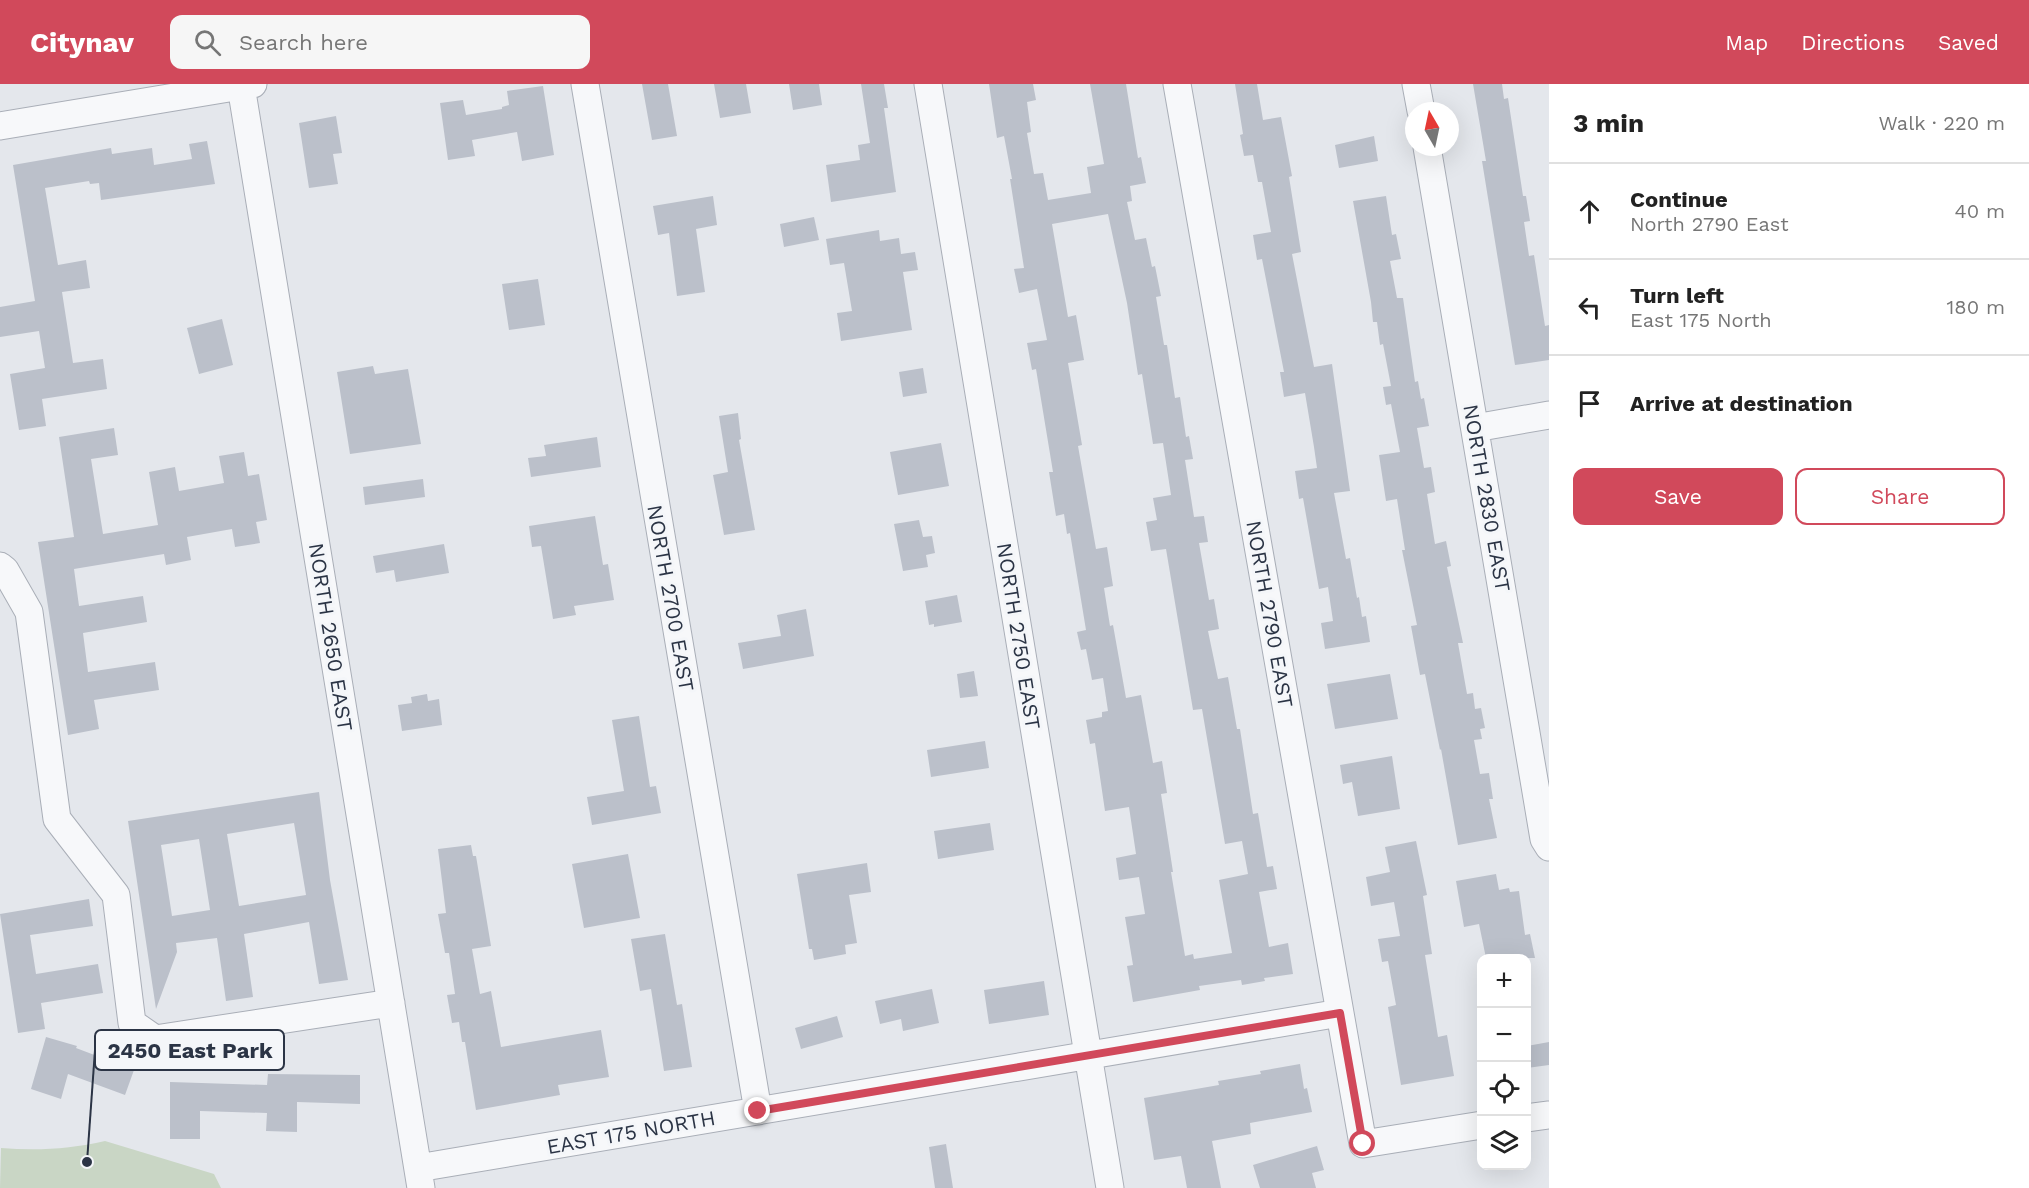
<!DOCTYPE html>
<html lang="en">
<head>
<meta charset="utf-8">
<style>
  body { margin:0; font-family:"Work Sans",sans-serif; background:#f6f6f6; color:#222 }
  .controls { position:absolute; right:18px; bottom:18px; display:grid; overflow:hidden; border-radius:12px; box-shadow:0 6px 24px #0002 }
  .controls button { width:54px; height:54px; display:grid; place-items:center; padding:0; border:0; border-bottom:2px solid #e0e0e0; background:#fff; color:#222; font:30px sans-serif }
  .compass { position:absolute; left:1405px; top:18px; width:54px; height:54px; border-radius:50%; background:#fff; box-shadow:0 6px 24px #0002; rotate:351deg }
  .stop { position:absolute; width:18px; height:18px; margin:-14px; border:4px solid #d1495b; border-radius:50%; background:#fff }
  .stop.end { background:#d1495b; border-color:#fff; box-shadow:0 2px 6px #0008 }
  .list { margin:0; padding:0; list-style:none }
  h2 { display:flex; justify-content:space-between; align-items:center; height:78px; margin:0; padding:0 24px; font-size:26px }
  h2 small { font-size:20px; font-weight:400; color:#767676 }
  .list li { display:grid; grid-template-columns:39px 1fr auto; gap:18px; align-items:center; box-sizing:border-box; height:96px; padding:0 24px; border-top:2px solid #e0e0e0 }
  .list b { display:block; font-size:22px; white-space:nowrap }
  .list p { margin:0; font-size:20px; white-space:nowrap; color:#767676 }
  .list em { font-size:20px; font-style:normal; color:#767676 }
  .actions { display:flex; gap:12px; padding:18px 24px }
  .actions a { flex:1; padding:14px 0; border:2px solid #d1495b; border-radius:12px; text-align:center; font-size:21px; color:#d1495b }
  .actions .main { background:#d1495b; color:#fff }
  .icon { flex:none; width:33px; height:33px; fill:none; stroke:currentColor; stroke-width:2; stroke-linecap:round; stroke-linejoin:round }
  .map { position:relative; flex:none; width:1549px; height:1104px; overflow:hidden }
  header { display:flex; align-items:center; gap:36px; box-sizing:border-box; height:84px; padding:0 30px; background:#d1495b; color:#fff }
  header strong { font-size:28px }
  nav { display:flex; gap:33px; margin-inline-start:auto; font-size:21px }
  .search { width:420px; height:54px; background:#f6f6f6; display:flex; align-items:center; gap:15px; box-sizing:border-box; padding:0 21px; border-radius:12px; color:#767676; font-size:22px }
  main { display:flex }
  aside { flex:1; background:#fff }
  .map>svg:first-child { display:block }
  .green { fill:#c9d6c5 }
  .building { fill:#bbc0ca; fill-rule:evenodd }
  .lines { fill:none; stroke-linecap:round; stroke-linejoin:round }
  .minor-casing { stroke:#a9aeb7; stroke-width:29 }
  .minor { stroke:#f7f8fa; stroke-width:27 }
  .route { stroke:#d1495b; stroke-width:8 }
  .labels { text-anchor:middle; dominant-baseline:central; stroke-width:6; stroke-linejoin:round; paint-order:stroke }
  .street-label { font-size:21px; fill:#2b3445; stroke:#f4f6f9 }
  .leader { fill:none; stroke:#2b3445; stroke-width:2 }
  .callout-dot { fill:#2b3445; stroke:#f4f6f9; stroke-width:2 }
  .callout { fill:#f4f6f9; stroke:#2b3445; stroke-width:2 }
  .callout-label { font-size:22px; text-anchor:middle; font-weight:bold; fill:#2b3445 }
</style>
</head>
<body>
<header>
<strong>Citynav</strong>
<div class="search"><svg class="icon" aria-label="search" viewBox="0 0 24 24"><circle cx="10" cy="10" r="6"/><path d="M15 15l6 6"/></svg>Search here</div>
<nav><a>Map</a><a>Directions</a><a>Saved</a></nav>
</header>
<main>
<div class="map">
<svg width="1549" height="1104" viewBox="0 0 1549 1104">
  <rect width="100%" height="100%" fill="#e4e7ec"/>
  <!-- green -->
  <path class="green" d="M 105,1057 L 214,1090 L 221,1104 L 0,1104 L 1,1064 C 37,1067 71,1065 105,1057 Z"/>
  <!-- building -->
  <path class="building" d="M 642,0 L 668,0 L 677,52 L 652,56 Z
    M 714,0 L 746,0 L 751,29 L 720,34 Z
    M 789,0 L 819,0 L 822,21 L 793,26 Z
    M 861,0 L 884,0 L 888,24 L 884,24 L 896,108 L 831,118 L 826,81 L 860,76 L 858,61 L 870,59 Z
    M 989,0 L 1033,0 L 1036,16 L 1027,18 L 1031,48 L 1027,49 L 1034,90 L 1043,89 L 1048,116 L 1091,109 L 1087,83 L 1104,80 L 1090,0 L 1126,0 L 1138,74 L 1141,73 L 1146,99 L 1130,102 L 1132,117 L 1127,118 L 1135,156 L 1146,154 L 1152,183 L 1155,182 L 1161,212 L 1156,213 L 1164,261 L 1167,261 L 1175,314 L 1180,313 L 1186,353 L 1189,352 L 1193,375 L 1185,376 L 1194,433 L 1204,432 L 1208,458 L 1199,459 L 1209,516 L 1214,515 L 1219,545 L 1208,547 L 1218,595 L 1228,593 L 1237,645 L 1240,645 L 1253,730 L 1258,729 L 1267,783 L 1273,782 L 1277,805 L 1259,808 L 1269,863 L 1288,859 L 1293,890 L 1264,894 L 1265,897 L 1242,901 L 1241,896 L 1199,902 L 1200,906 L 1133,918 L 1127,882 L 1133,881 L 1125,833 L 1145,830 L 1139,793 L 1119,796 L 1116,774 L 1136,770 L 1129,723 L 1105,727 L 1095,659 L 1090,660 L 1086,636 L 1102,633 L 1102,628 L 1108,627 L 1103,594 L 1092,596 L 1086,565 L 1081,566 L 1077,548 L 1086,546 L 1070,449 L 1067,450 L 1064,430 L 1056,432 L 1049,388 L 1053,388 L 1036,285 L 1032,286 L 1027,259 L 1047,256 L 1037,205 L 1019,209 L 1014,185 L 1024,184 L 1010,95 L 1012,95 L 1004,52 L 997,54 ZM 1108,130 L 1127,219 L 1138,291 L 1142,290 L 1153,360 L 1163,359 L 1171,411 L 1153,414 L 1157,436 L 1146,438 L 1151,467 L 1166,465 L 1193,626 L 1202,625 L 1225,760 L 1242,757 L 1248,790 L 1219,796 L 1232,869 L 1194,875 L 1193,870 L 1185,872 L 1171,788 L 1173,788 L 1161,710 L 1167,709 L 1162,677 L 1153,679 L 1141,611 L 1126,614 L 1113,541 L 1110,542 L 1104,504 L 1113,502 L 1107,463 L 1096,465 L 1078,362 L 1082,361 L 1068,279 L 1084,276 L 1076,231 L 1068,233 L 1052,140 Z
    M 1235,0 L 1257,0 L 1263,36 L 1281,33 L 1292,92 L 1289,93 L 1301,168 L 1292,170 L 1314,283 L 1332,280 L 1350,407 L 1334,409 L 1346,475 L 1350,474 L 1357,514 L 1359,513 L 1362,533 L 1366,532 L 1370,558 L 1325,565 L 1321,539 L 1333,537 L 1328,503 L 1319,505 L 1303,414 L 1299,415 L 1295,387 L 1317,384 L 1314,363 L 1305,309 L 1284,313 L 1280,288 L 1284,288 L 1262,175 L 1257,176 L 1253,151 L 1271,148 L 1262,98 L 1258,98 L 1253,71 L 1244,72 L 1240,51 L 1243,50 Z
    M 1473,0 L 1502,0 L 1504,15 L 1508,14 L 1523,112 L 1526,112 L 1530,137 L 1524,138 L 1529,172 L 1534,171 L 1545,242 L 1549,241 L 1549,276 L 1515,281 L 1482,77 L 1486,77 Z
    M 543,2 L 554,71 L 522,77 L 517,48 L 472,56 L 475,72 L 448,76 L 440,19 L 463,16 L 466,31 L 502,25 L 502,23 L 509,21 L 507,7 Z
    M 336,32 L 342,69 L 333,70 L 338,100 L 309,104 L 299,39 Z
    M 1374,52 L 1378,77 L 1339,84 L 1335,61 Z
    M 207,57 L 215,100 L 101,116 L 99,99 L 90,100 L 89,97 L 45,104 L 58,181 L 86,176 L 90,204 L 62,208 L 73,279 L 103,275 L 107,305 L 42,315 L 46,342 L 19,346 L 10,290 L 45,284 L 39,247 L 0,253 L 0,223 L 35,217 L 13,81 L 111,64 L 112,70 L 152,64 L 154,81 L 192,75 L 189,60 Z
    M 713,112 L 717,141 L 696,145 L 705,208 L 677,212 L 669,149 L 658,151 L 653,122 Z
    M 1386,112 L 1392,151 L 1396,150 L 1401,175 L 1390,177 L 1397,214 L 1403,214 L 1415,298 L 1418,297 L 1421,315 L 1424,314 L 1429,342 L 1417,344 L 1424,384 L 1431,383 L 1435,408 L 1427,410 L 1435,460 L 1446,457 L 1451,482 L 1447,483 L 1463,559 L 1458,559 L 1467,610 L 1473,609 L 1475,625 L 1481,624 L 1485,644 L 1480,645 L 1482,655 L 1474,656 L 1480,690 L 1489,689 L 1493,715 L 1489,715 L 1497,754 L 1458,761 L 1441,665 L 1440,666 L 1425,590 L 1420,591 L 1411,542 L 1417,541 L 1402,466 L 1405,466 L 1397,415 L 1386,417 L 1379,371 L 1400,368 L 1391,320 L 1386,321 L 1383,303 L 1391,302 L 1383,260 L 1380,261 L 1377,238 L 1373,238 L 1371,218 L 1353,117 Z
    M 814,133 L 819,156 L 784,163 L 780,140 Z
    M 879,146 L 880,157 L 899,154 L 901,170 L 915,168 L 918,186 L 903,188 L 912,246 L 841,257 L 837,229 L 852,227 L 844,179 L 830,181 L 826,155 Z
    M 538,195 L 545,241 L 509,246 L 502,200 Z
    M 222,235 L 233,281 L 199,290 L 187,244 Z
    M 373,282 L 375,290 L 408,285 L 421,360 L 350,370 L 337,288 Z
    M 923,284 L 927,309 L 903,313 L 899,288 Z
    M 738,329 L 741,355 L 739,356 L 755,446 L 724,451 L 713,391 L 728,388 L 719,332 Z
    M 114,344 L 118,371 L 91,375 L 103,450 L 158,441 L 149,388 L 175,383 L 179,407 L 224,399 L 219,372 L 244,368 L 248,392 L 259,390 L 267,436 L 256,438 L 260,459 L 235,463 L 232,445 L 187,453 L 191,476 L 166,481 L 164,470 L 74,485 L 79,522 L 143,512 L 147,538 L 83,549 L 88,588 L 155,578 L 159,606 L 94,616 L 99,645 L 68,651 L 38,458 L 74,453 L 59,353 Z
    M 597,353 L 601,383 L 531,393 L 528,374 L 546,372 L 544,361 Z
    M 941,359 L 949,402 L 898,411 L 890,368 Z
    M 423,395 L 425,413 L 365,421 L 363,403 Z
    M 595,432 L 603,481 L 608,480 L 614,516 L 574,522 L 576,531 L 553,535 L 541,462 L 532,463 L 529,442 Z
    M 919,436 L 923,453 L 932,452 L 935,469 L 926,471 L 928,483 L 903,487 L 894,440 Z
    M 444,460 L 449,489 L 396,498 L 394,486 L 376,489 L 373,472 Z
    M 957,511 L 962,538 L 934,543 L 934,540 L 929,541 L 925,517 Z
    M 806,525 L 814,572 L 743,585 L 738,559 L 781,552 L 777,531 Z
    M 974,587 L 978,612 L 960,614 L 957,590 Z
    M 1390,590 L 1398,635 L 1335,645 L 1327,600 Z
    M 427,610 L 428,617 L 439,615 L 442,641 L 402,647 L 398,621 L 412,619 L 411,613 Z
    M 639,632 L 650,703 L 656,702 L 661,729 L 592,741 L 587,713 L 624,707 L 612,636 Z
    M 985,657 L 989,684 L 931,693 L 927,666 Z
    M 1392,672 L 1400,725 L 1358,732 L 1352,698 L 1343,700 L 1340,681 Z
    M 319,708 L 330,796 L 348,896 L 319,900 L 309,838 L 244,850 L 253,913 L 226,917 L 217,854 L 176,859 L 177,868 L 156,925 L 128,737 ZM 294,739 L 306,811 L 239,822 L 227,750 ZM 199,755 L 210,826 L 172,832 L 161,761 Z
    M 990,739 L 994,766 L 938,775 L 934,747 Z
    M 1416,757 L 1427,811 L 1423,812 L 1432,870 L 1425,871 L 1438,953 L 1447,951 L 1454,992 L 1401,1001 L 1388,923 L 1396,921 L 1388,877 L 1382,878 L 1378,855 L 1400,852 L 1394,818 L 1371,822 L 1366,793 L 1390,788 L 1385,763 Z
    M 471,761 L 473,772 L 476,772 L 491,862 L 472,865 L 480,910 L 491,907 L 501,963 L 601,946 L 609,993 L 558,1001 L 560,1011 L 476,1026 L 465,958 L 462,958 L 459,938 L 452,939 L 447,911 L 455,910 L 449,869 L 445,869 L 438,830 L 446,829 L 438,765 Z
    M 628,770 L 640,834 L 584,844 L 572,780 Z
    M 867,779 L 871,808 L 849,811 L 857,859 L 845,861 L 846,870 L 814,876 L 812,865 L 809,865 L 797,790 Z
    M 1496,790 L 1499,806 L 1509,804 L 1510,808 L 1519,807 L 1525,851 L 1530,850 L 1535,874 L 1486,874 L 1479,840 L 1464,843 L 1456,797 Z
    M 89,815 L 93,842 L 30,851 L 36,890 L 98,880 L 103,909 L 41,919 L 45,945 L 18,949 L 0,830 Z
    M 665,850 L 677,921 L 682,920 L 692,983 L 664,987 L 651,905 L 640,907 L 631,855 Z
    M 1044,897 L 1049,931 L 989,940 L 984,906 Z
    M 932,905 L 939,939 L 903,947 L 901,935 L 880,940 L 875,917 Z
    M 837,932 L 843,953 L 801,965 L 795,944 Z
    M 46,953 L 77,962 L 76,964 L 134,986 L 125,1011 L 68,990 L 61,1015 L 31,1005 Z
    M 1549,958 L 1549,981 L 1527,984 L 1527,962 Z
    M 1300,980 L 1304,1005 L 1307,1004 L 1312,1028 L 1250,1039 L 1251,1050 L 1212,1057 L 1221,1104 L 1187,1104 L 1181,1072 L 1154,1076 L 1144,1014 L 1219,1001 L 1218,997 L 1261,990 L 1260,987 Z
    M 268,990 L 360,991 L 360,1020 L 297,1018 L 297,1048 L 266,1047 L 267,1029 L 200,1027 L 200,1055 L 170,1055 L 170,998 L 267,1001 Z
    M 946,1060 L 953,1104 L 935,1104 L 929,1063 Z
    M 1317,1062 L 1324,1086 L 1312,1089 L 1316,1104 L 1260,1104 L 1253,1081 Z"/>
  <g class="lines">
    <!-- minor casing -->
    <g class="minor-casing">
      <path id="minor" d="M 585,0 L 758,1027
        M 928,0 L 1110,1104
        M 1177,0 L 1363,1060 L 1482,1041
        M 1416,0 L 1421,27
        M 241,2 L 421,1104
        M 0,42 L 253,0
        M 1427,63 L 1544,755 L 1549,763
        M 1475,344 L 1549,331
        M 0,482 L 5,486 L 29,528 L 57,735 L 116,811 L 132,939 L 155,955 L 391,919
        M 1526,1034 L 1549,1031
        M 418,1084 L 1340,929"/>
    </g>
    <!-- minor -->
    <use href="#minor" class="minor"/>
  </g>
  <g class="lines">
    <!-- route -->
    <path class="route" d="M 758,1027 L 1340,929 L 1363,1060"/>
  </g>
  <g class="labels">
    <!-- street labels -->
    <g class="street-label">
      <text transform="translate(1487 414) rotate(80)">NORTH 2830 EAST</text>
      <text transform="translate(671 514) rotate(80)">NORTH 2700 EAST</text>
      <text transform="translate(1270 530) rotate(80)">NORTH 2790 EAST</text>
      <text transform="translate(1019 552) rotate(81)">NORTH 2750 EAST</text>
      <text transform="translate(331 553) rotate(81)">NORTH 2650 EAST</text>
      <text transform="translate(631 1048) rotate(-10)">EAST 175 NORTH</text>
    </g>
  </g>
  <!-- callouts -->
  <path class="leader" d="M87 1078L95 966"/>
  <circle class="callout-dot" cx="87" cy="1078" r="6"/>
  <rect class="callout" x="95" y="946" width="189" height="40" rx="6"/>
  <g class="callout-label">
    <text x="190" y="974">2450 East Park</text>
  </g>
</svg>
<div class="controls">
<button>+</button>
<button>−</button>
<button><svg class="icon" aria-label="locate" viewBox="0 0 24 24"><circle cx="12" cy="12" r="6"/><path d="M12 2v4M12 18v4M2 12h4M18 12h4"/></svg></button>
<button><svg class="icon" aria-label="layers" viewBox="0 0 24 24"><path d="M12 4l9 5-9 5-9-5zM3 14l9 5 9-5"/></svg></button>
</div>
<svg class="compass" viewBox="-18 -18 36 36"><path d="M0-13l5 13h-10z" fill="#e53935"/><path d="M0 13l5-13h-10z" fill="#767676"/></svg>
<div class="stop" style="left:1363px;top:1060px"></div>
<div class="stop end" style="left:758px;top:1027px"></div>
</div>
<aside>
<h2>3 min<small>Walk · 220 m</small></h2>
<ul class="list">
<li><svg class="icon" aria-label="ahead" viewBox="0 0 24 24"><path d="M12 20V5M6 11l6-6 6 6"/></svg><div><b>Continue</b><p>North 2790 East</p></div><em>40 m</em></li>
<li><svg class="icon" aria-label="left" viewBox="0 0 24 24"><path d="M17 20v-9H6M10 6l-5 5 5 5"/></svg><div><b>Turn left</b><p>East 175 North</p></div><em>180 m</em></li>
<li><svg class="icon" aria-label="arrive" viewBox="0 0 24 24"><path d="M6 21V4h12l-3 4 3 4H6"/></svg><div><b>Arrive at destination</b></div></li>
</ul>
<div class="actions"><a class="main">Save</a><a>Share</a></div>
</aside>
</main>
</body>
</html>
